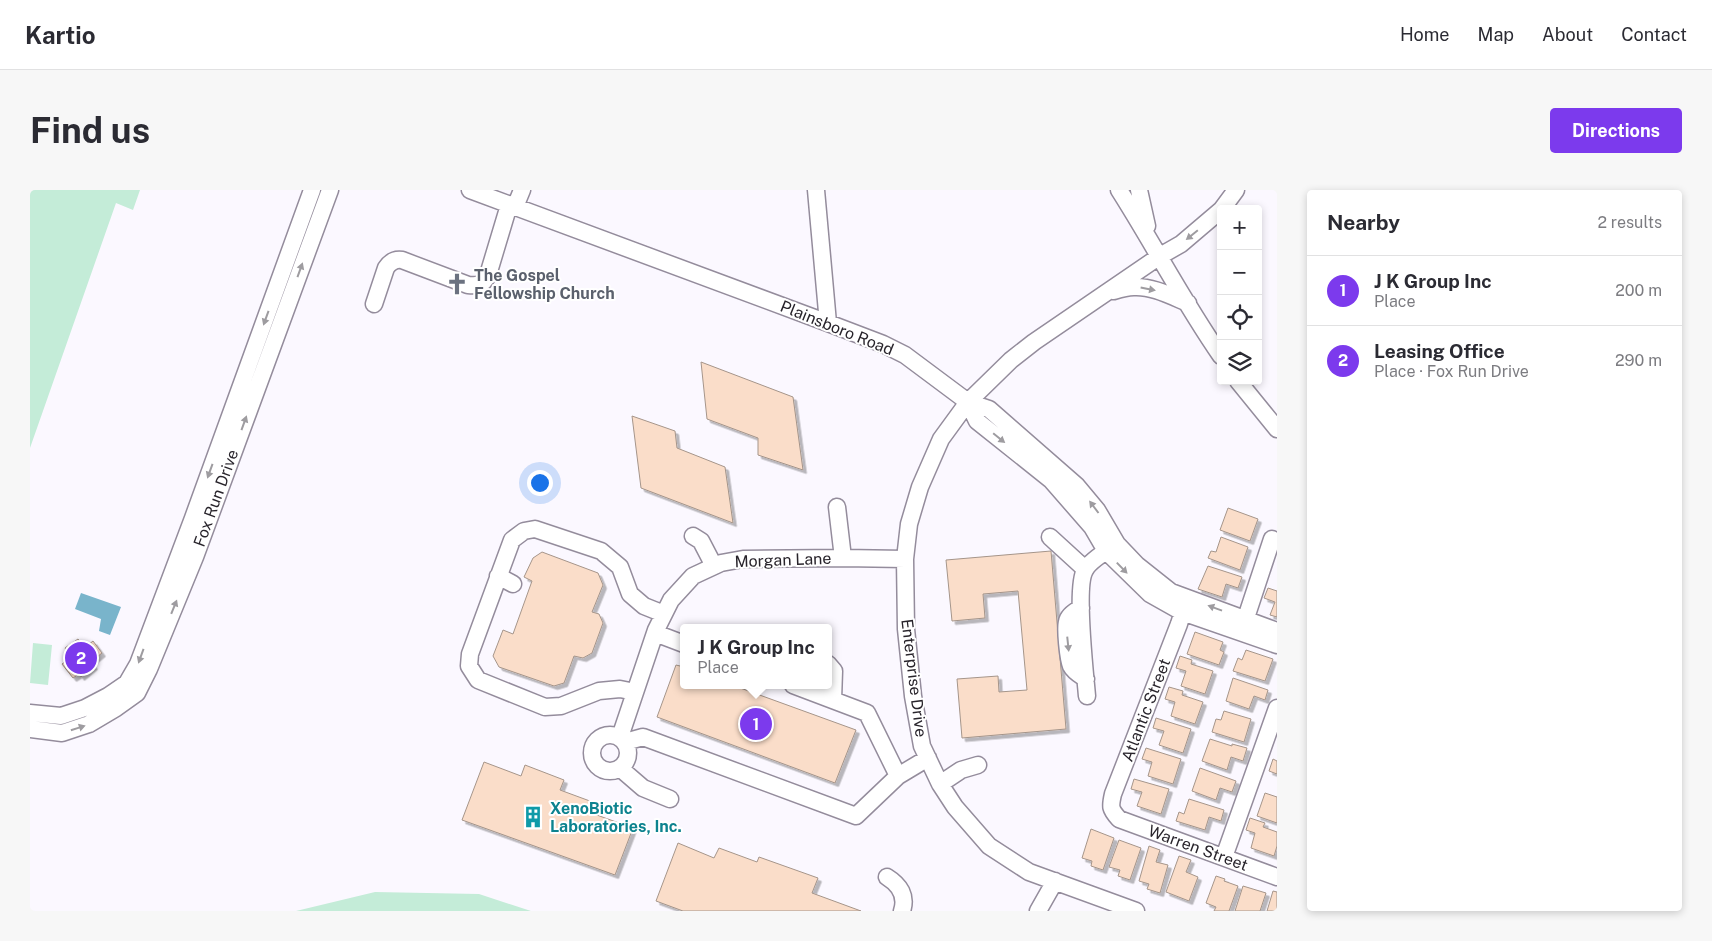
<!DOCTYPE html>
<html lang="en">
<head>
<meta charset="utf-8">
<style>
  body { margin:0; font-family:"Public Sans",sans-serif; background:#f7f7f7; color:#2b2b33 }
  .controls { position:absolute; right:15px; top:15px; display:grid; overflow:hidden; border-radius:5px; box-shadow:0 2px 8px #0003 }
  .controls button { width:45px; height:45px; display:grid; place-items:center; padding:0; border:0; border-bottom:1px solid #e1e1e2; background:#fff; color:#2b2b33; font:25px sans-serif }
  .you { position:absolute; left:509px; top:292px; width:18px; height:18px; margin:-12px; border:4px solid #fff; border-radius:50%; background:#1a73e8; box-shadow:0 0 0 8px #1a73e833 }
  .badge { display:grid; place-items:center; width:32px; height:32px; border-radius:50%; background:#7c3aed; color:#fff; font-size:16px; font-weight:700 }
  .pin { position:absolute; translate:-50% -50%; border:2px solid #fff; box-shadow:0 1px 5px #0006 }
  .popup { position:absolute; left:650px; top:434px; width:152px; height:65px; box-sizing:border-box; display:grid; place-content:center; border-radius:5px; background:#fff; filter:drop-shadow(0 1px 4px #0005); font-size:16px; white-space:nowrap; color:#7c7c81 }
  .popup b { font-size:19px; color:#2b2b33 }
  .popup::after { content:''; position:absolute; left:50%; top:100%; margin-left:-10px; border:10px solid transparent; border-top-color:#fff }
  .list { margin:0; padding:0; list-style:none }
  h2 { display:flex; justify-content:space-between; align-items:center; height:65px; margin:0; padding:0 20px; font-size:21px }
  h2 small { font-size:16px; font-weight:400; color:#7c7c81 }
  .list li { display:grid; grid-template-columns:32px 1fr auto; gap:15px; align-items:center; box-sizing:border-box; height:70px; padding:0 20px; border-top:1px solid #e1e1e2 }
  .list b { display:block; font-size:19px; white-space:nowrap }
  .list p { margin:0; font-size:16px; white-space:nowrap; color:#7c7c81 }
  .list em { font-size:16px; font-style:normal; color:#7c7c81 }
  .icon { flex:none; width:28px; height:28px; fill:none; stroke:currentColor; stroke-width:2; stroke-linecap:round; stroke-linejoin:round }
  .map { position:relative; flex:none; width:1247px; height:721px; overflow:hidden; border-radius:5px }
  header { display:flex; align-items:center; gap:30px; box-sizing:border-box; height:70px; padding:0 25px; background:#fff; border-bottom:1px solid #e1e1e2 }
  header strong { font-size:24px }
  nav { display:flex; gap:28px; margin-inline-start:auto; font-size:18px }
  .intro { display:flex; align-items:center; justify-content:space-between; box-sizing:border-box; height:120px; padding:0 30px }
  h1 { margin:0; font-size:35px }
  .button { padding:12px 22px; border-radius:5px; background:#7c3aed; color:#fff; font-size:18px; font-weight:700 }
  main { display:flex; gap:30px; padding:0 30px }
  aside { flex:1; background:#fff; border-radius:5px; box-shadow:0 2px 8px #0003 }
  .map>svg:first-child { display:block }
  .green { fill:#c4ecd8 }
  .water { fill:#79b4cb }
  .building { fill:#faddc9; stroke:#a5958a; filter:url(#shadow) }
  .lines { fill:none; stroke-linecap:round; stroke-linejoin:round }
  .minor-casing { stroke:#948c9c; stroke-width:19 }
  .minor { stroke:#fff; stroke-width:16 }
  .oneway { fill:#9e9ca0 }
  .labels { text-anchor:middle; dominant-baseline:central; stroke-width:4; stroke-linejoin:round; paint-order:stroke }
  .worship-label { font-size:16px; font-weight:bold; fill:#5b616d; stroke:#fff; text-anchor:start }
  .street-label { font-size:16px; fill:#28242b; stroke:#fff }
  .culture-label { font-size:16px; font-weight:bold; fill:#0d838f; stroke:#fff; text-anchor:start }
</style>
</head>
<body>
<header>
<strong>Kartio</strong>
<nav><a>Home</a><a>Map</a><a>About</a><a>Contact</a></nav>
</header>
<div class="intro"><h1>Find us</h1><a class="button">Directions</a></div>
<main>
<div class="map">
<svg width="1247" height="721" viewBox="0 0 1247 721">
  <defs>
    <filter id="shadow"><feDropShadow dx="3.5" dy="3.5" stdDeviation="0" flood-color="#0004"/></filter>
  </defs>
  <rect width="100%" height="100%" fill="#fbf8ff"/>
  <!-- green -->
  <path class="green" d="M 0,0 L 110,0 L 103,20 L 86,13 L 0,258 Z
    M 3,453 L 22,455 L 18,495 L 0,493 Z
    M 345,702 L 449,704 L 501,721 L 266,721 Z"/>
  <!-- water -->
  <path class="water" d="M 51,403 L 91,417 L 80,445 L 69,441 L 71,429 L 45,419 Z"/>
  <!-- building -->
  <path class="building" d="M 671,172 L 763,207 L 773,280 L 728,265 L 728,248 L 677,229 Z
    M 602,226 L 645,241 L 647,258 L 695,277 L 703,333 L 611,298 Z
    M 1198,318 L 1228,329 L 1220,351 L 1190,340 Z
    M 1191,347 L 1218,357 L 1210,380 L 1178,368 L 1181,361 L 1186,362 Z
    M 1021,361 L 1036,539 L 932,548 L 927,489 L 968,486 L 969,502 L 997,500 L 988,401 L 953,404 L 955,428 L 922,431 L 916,370 Z
    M 512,362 L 568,383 L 573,395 L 562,422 L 569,424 L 573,433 L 562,463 L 553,468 L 544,466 L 534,493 L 524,496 L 469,477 L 463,466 L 473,440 L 483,444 L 502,391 L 494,387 L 503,368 Z
    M 1178,376 L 1212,387 L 1208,398 L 1196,394 L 1192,407 L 1168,399 Z
    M 1238,398 L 1247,401 L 1247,427 L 1240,425 L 1245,412 L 1234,408 Z
    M 1165,442 L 1193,452 L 1190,460 L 1194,462 L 1189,475 L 1157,464 Z
    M 48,449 L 52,454 L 55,451 L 58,455 L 63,451 L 72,463 L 61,472 L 64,476 L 51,487 L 49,484 L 43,488 L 32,474 L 38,469 L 36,466 L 39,464 L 35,458 Z
    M 1216,460 L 1243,469 L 1235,491 L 1203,481 L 1208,468 L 1212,470 Z
    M 1150,466 L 1162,470 L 1161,474 L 1183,481 L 1175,504 L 1151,496 L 1156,481 L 1146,478 Z
    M 646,475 L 654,477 L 654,495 L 702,495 L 826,540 L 805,593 L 627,527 Z
    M 1203,488 L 1238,500 L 1235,510 L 1224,506 L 1219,519 L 1196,511 Z
    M 1139,497 L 1153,501 L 1152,505 L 1173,512 L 1165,534 L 1141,526 L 1145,512 L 1135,509 Z
    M 1194,521 L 1221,529 L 1214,552 L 1182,542 L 1186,529 L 1191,530 Z
    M 1126,528 L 1161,539 L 1153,563 L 1129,555 L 1134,541 L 1123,538 Z
    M 1180,549 L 1202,556 L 1202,554 L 1217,558 L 1213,571 L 1201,567 L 1197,580 L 1172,571 Z
    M 1116,558 L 1151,569 L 1143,594 L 1118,586 L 1122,572 L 1112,569 Z
    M 1243,569 L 1247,571 L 1247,584 L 1239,581 Z
    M 454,572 L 491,586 L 495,575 L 534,590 L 530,600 L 568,614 L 564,624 L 603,638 L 585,685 L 432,630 Z
    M 1170,578 L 1206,591 L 1202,602 L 1190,598 L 1186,610 L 1162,601 Z
    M 1104,589 L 1139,599 L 1131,624 L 1107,616 L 1112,602 L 1101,599 Z
    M 1235,603 L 1247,607 L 1247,633 L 1227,626 Z
    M 1159,609 L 1194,620 L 1191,631 L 1179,627 L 1175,640 L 1146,631 L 1149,622 L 1154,624 Z
    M 1220,628 L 1235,633 L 1233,637 L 1247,642 L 1247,656 L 1244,666 L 1221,658 L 1225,643 L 1216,640 Z
    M 1061,639 L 1084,648 L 1073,680 L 1061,676 L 1062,671 L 1052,668 Z
    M 1089,650 L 1111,658 L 1100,690 L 1088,686 L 1090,680 L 1079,677 Z
    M 648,653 L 684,668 L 689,658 L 727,672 L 729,667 L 788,688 L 782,703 L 831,721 L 653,721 L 626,711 Z
    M 1119,656 L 1130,660 L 1126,672 L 1138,675 L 1130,703 L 1117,699 L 1119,694 L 1109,691 Z
    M 1149,666 L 1161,670 L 1156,682 L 1168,687 L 1159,711 L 1136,702 Z
    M 1186,686 L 1195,689 L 1194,691 L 1208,696 L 1199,721 L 1184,721 L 1186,717 L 1176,713 Z
    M 1213,696 L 1236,703 L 1230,721 L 1205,721 Z
    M 1243,701 L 1247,702 L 1247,721 L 1237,721 Z"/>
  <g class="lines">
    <!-- minor casing -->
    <g class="minor-casing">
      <path id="minor" d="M 440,0 L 798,133 L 853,154 L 875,165 L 938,212 L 959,219 L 1047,296 L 1067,320 L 1087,354 L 1107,375 L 1141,402 L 1247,441
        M 786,0 L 798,133
        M 1089,0 C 1124,55 1154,113 1191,166
        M 1109,0 L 1117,36
        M 485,17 L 492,0
        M 1192,19 L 1206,0
        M 1084,101 C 1090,99 1097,97 1104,97 C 1122,96 1141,106 1158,113
        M 344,114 L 356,78 C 360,72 365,69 372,70 L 438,95 C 448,96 453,95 458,85 L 479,15
        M 1208,191 L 1247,239
        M 938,212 L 947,231 L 1021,290 L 1062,337 L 1076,361 L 1120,404 L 1152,422 L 1247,455
        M 807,317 L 813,368
        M 663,346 L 671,351 L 684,376
        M 1020,347 L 1055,379
        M 468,386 L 483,394
        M 1157,408 L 1149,434 L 1083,604 C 1080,617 1080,619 1089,629 L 1247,687
        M 1051,418 C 1045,421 1038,425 1037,432 C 1035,438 1038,469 1041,476 C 1044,482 1050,485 1056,489
        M 1212,440 L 1242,349
        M 625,443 L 654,454
        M 798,474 L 804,481 L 803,510
        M 605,502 L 590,499 L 569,501 L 531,516 L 515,517 L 448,490 L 439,476 L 440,464 L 482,350 L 494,341 L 505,339 L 571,361 L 590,377 L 600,404 L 614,416 L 634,424
        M 1057,506 C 1055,482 1045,397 1055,380 C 1059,372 1076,361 1084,356
        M 0,523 L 31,526 L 55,518 L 78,506 L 97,493 L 108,474 L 163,328 L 282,0
        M 0,539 L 32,543 L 59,534 L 86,518 L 107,503 L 119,479 L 165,367 L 300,0
        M562 563a18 18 0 1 1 36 0a18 18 0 1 1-36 0Z
        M 590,547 L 626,440 L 641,410 L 663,386 L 691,373 L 713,369 L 813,368 L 875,369
        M 595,552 L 613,547 L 826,626 L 868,586 L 837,523 L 763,495
        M 591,579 L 613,598 L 640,609
        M 868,586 L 898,568
        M 910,594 L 931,580 L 948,575
        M 1194,667 L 1247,518
        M 857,687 C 870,695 877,706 872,721
        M 1008,721 L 1025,691
        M 1106,721 L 999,682 L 959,656 L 925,617 L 910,594 L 892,556 L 883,506 L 876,439 L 875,369 L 879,334 L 890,297 L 911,249 L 938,212 L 981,170 L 1004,152 L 1130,66 L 1151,54 L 1191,20"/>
    </g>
    <!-- minor -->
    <use href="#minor" class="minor"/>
  </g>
  <!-- one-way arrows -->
  <defs><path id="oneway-solid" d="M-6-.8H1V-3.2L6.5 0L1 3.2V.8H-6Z" transform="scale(1.25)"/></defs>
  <g class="oneway">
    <use href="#oneway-solid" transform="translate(1162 45) rotate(141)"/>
    <use href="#oneway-solid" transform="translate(270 80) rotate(-70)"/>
    <use href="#oneway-solid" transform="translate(1118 99) rotate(11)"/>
    <use href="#oneway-solid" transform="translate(236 128) rotate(110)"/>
    <use href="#oneway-solid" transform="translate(214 233) rotate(-70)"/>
    <use href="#oneway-solid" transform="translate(969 248) rotate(39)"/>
    <use href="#oneway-solid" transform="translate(180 281) rotate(110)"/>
    <use href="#oneway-solid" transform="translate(1064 317) rotate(-127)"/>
    <use href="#oneway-solid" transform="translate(1092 378) rotate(46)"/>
    <use href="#oneway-solid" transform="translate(144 417) rotate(-68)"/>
    <use href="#oneway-solid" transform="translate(1185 418) rotate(-160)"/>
    <use href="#oneway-solid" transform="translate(1038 454) rotate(84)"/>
    <use href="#oneway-solid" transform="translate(111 466) rotate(110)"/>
    <use href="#oneway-solid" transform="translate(48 538) rotate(-18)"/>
  </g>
  <!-- icons -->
  <defs>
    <g id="church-bare" transform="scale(1.725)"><path d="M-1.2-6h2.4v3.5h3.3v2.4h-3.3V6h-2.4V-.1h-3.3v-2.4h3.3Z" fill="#6b7280" stroke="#fff" stroke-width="2.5" paint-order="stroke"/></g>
    <g id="building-bare" transform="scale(1.725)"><path d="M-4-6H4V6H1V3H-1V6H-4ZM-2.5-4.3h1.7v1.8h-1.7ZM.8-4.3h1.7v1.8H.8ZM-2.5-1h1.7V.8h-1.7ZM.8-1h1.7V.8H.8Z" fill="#0f9aa8" stroke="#fff" stroke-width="2.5" paint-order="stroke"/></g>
  </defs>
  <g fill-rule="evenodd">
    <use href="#church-bare" x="427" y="94"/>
    <use href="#building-bare" x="503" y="627"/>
  </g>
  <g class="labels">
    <!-- worship labels -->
    <g class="worship-label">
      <text x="444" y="85">The Gospel<tspan x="444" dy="18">Fellowship Church</tspan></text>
    </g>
    <!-- street labels -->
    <g class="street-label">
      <text transform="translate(807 138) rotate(22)">Plainsboro Road</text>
      <text transform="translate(186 308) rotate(-70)">Fox Run Drive</text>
      <text transform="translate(753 370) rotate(-2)">Morgan Lane</text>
      <text transform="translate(884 488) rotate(83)">Enterprise Drive</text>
      <text transform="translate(1116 520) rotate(-69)">Atlantic Street</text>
      <text transform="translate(1168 658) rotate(20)">Warren Street</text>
    </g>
    <!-- culture labels -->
    <g class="culture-label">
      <text x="520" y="618">XenoBiotic<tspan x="520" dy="18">Laboratories, Inc.</tspan></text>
    </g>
  </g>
</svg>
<div class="controls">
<button>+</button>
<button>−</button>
<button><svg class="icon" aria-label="locate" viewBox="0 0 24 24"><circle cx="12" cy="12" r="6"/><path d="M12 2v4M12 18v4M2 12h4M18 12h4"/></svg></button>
<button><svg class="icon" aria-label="layers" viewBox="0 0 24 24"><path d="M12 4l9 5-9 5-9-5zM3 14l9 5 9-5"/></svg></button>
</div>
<div class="you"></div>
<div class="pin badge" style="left:726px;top:534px">1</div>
<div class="popup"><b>J K Group Inc</b>Place</div>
<div class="pin badge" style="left:51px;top:468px">2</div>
</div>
<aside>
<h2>Nearby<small>2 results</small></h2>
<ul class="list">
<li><span class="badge">1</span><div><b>J K Group Inc</b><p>Place</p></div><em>200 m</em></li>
<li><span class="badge">2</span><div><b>Leasing Office</b><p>Place · Fox Run Drive</p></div><em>290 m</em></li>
</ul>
</aside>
</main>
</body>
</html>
